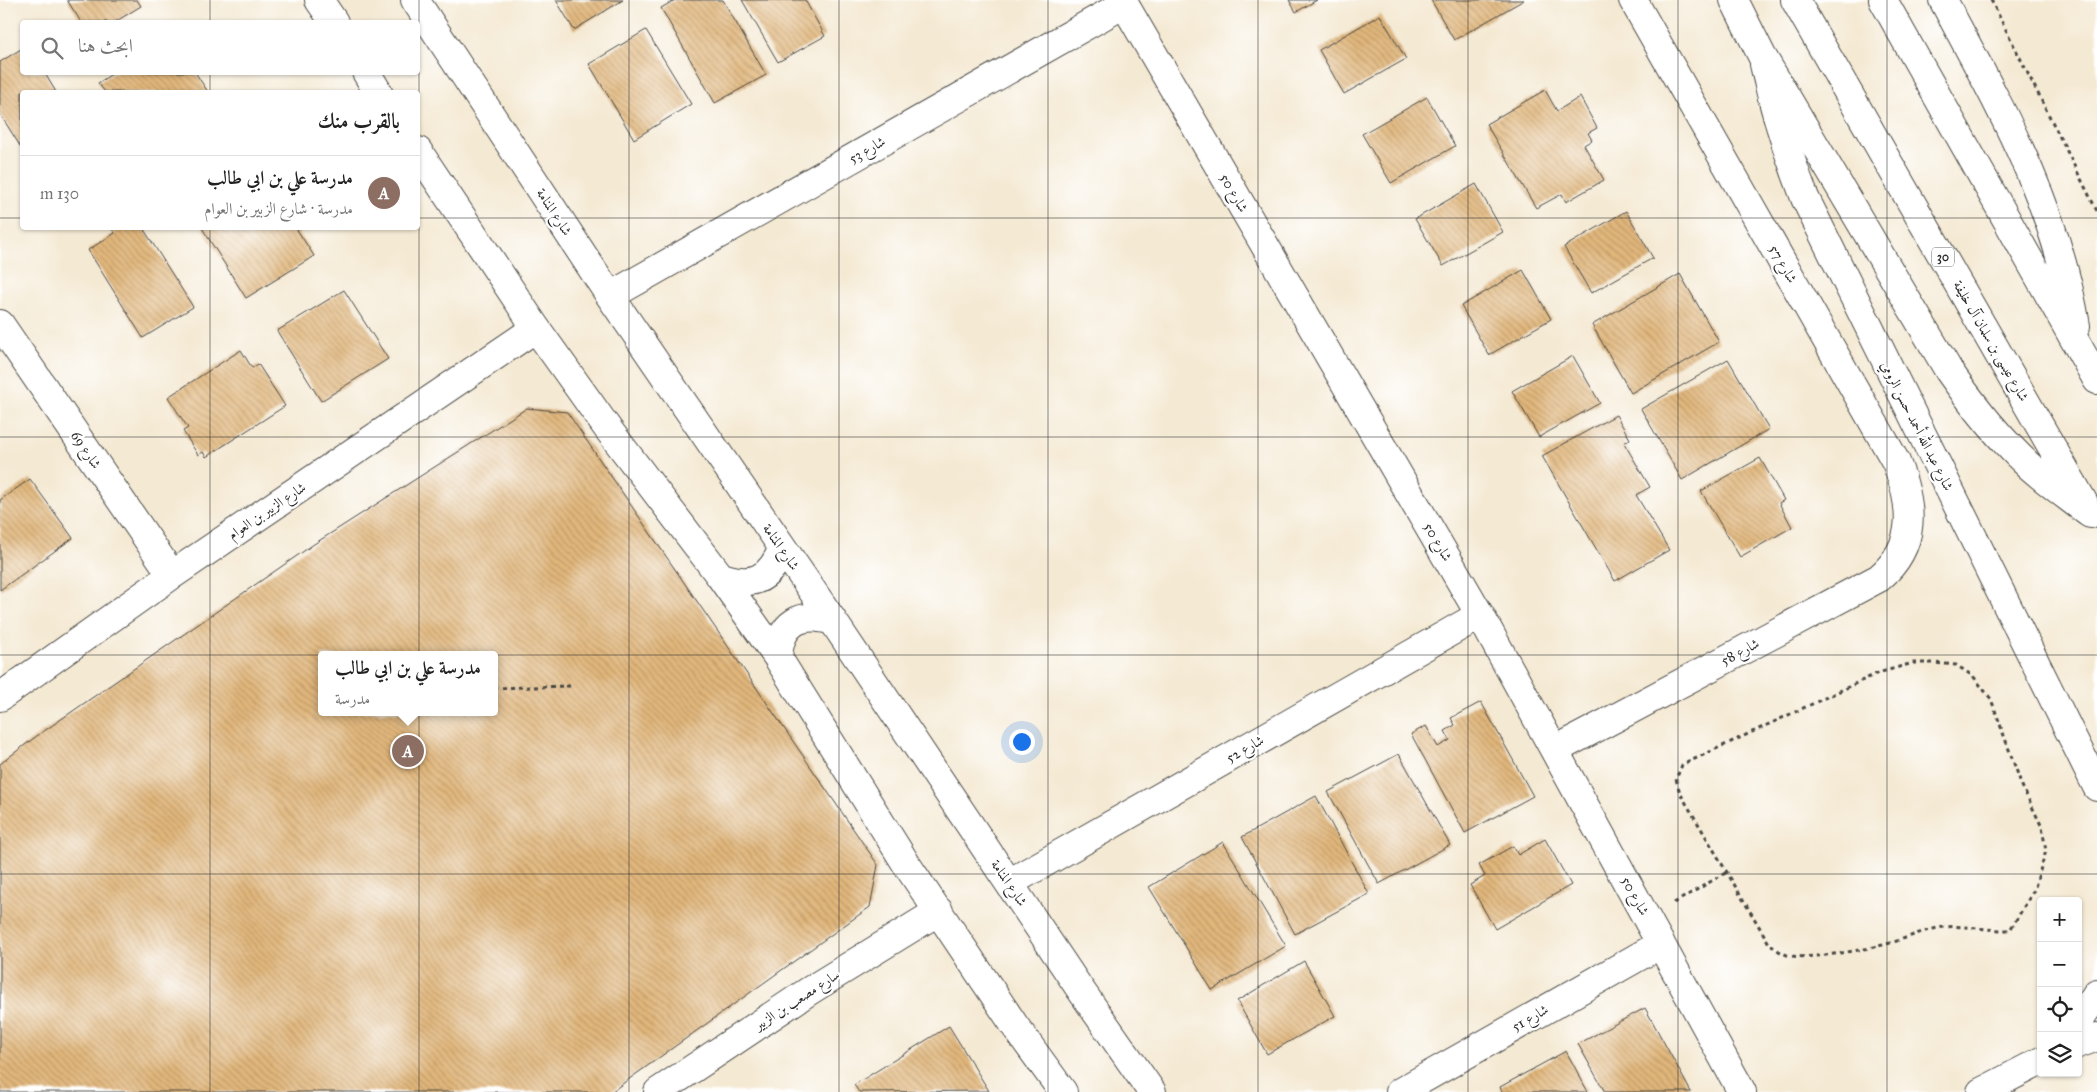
<!DOCTYPE html>
<html lang="ar">
<head>
<meta charset="utf-8">
<style>
  body { margin:0; font-family:"IM FELL Great Primer",Amiri,serif; background:#f2f2f2; color:#222; direction:rtl }
  .controls { position:absolute; right:15px; bottom:15px; display:grid; overflow:hidden; border-radius:5px; box-shadow:0 1px 4px #0004 }
  .controls button { width:45px; height:45px; display:grid; place-items:center; padding:0; border:0; border-bottom:1px solid #e0e0e0; background:#fff; color:#222; font:25px sans-serif }
  .you { position:absolute; left:1021px; top:741px; width:18px; height:18px; margin:-12px; border:4px solid #fff; border-radius:50%; background:#1a73e8; box-shadow:0 0 0 8px #1a73e833 }
  .badge { display:grid; place-items:center; width:32px; height:32px; border-radius:50%; background:#b5179e; color:#fff; font-size:16px; font-weight:700 }
  .pin { position:absolute; translate:-50% -50%; border:2px solid #fff; box-shadow:0 1px 5px #0006 }
  .popup { position:absolute; left:318px; top:651px; width:180px; height:65px; box-sizing:border-box; display:grid; place-content:center; border-radius:5px; background:#fff; filter:drop-shadow(0 1px 4px #0005); font-size:16px; white-space:nowrap; color:#767676 }
  .popup b { font-size:19px; color:#222 }
  .popup::after { content:''; position:absolute; left:50%; top:100%; margin-left:-10px; border:10px solid transparent; border-top-color:#fff }
  .list { margin:0; padding:0; list-style:none }
  h2 { display:flex; justify-content:space-between; align-items:center; height:65px; margin:0; padding:0 20px; font-size:21px }
  h2 small { font-size:16px; font-weight:400; color:#767676 }
  .list li { display:grid; grid-template-columns:32px 1fr auto; gap:15px; align-items:center; box-sizing:border-box; height:75px; padding:0 20px; border-top:1px solid #e0e0e0 }
  .list b { display:block; font-size:19px; white-space:nowrap }
  .list p { margin:0; font-size:16px; white-space:nowrap; color:#767676 }
  .list em { font-size:16px; font-style:normal; color:#767676 }
  .icon { flex:none; width:28px; height:28px; fill:none; stroke:currentColor; stroke-width:2; stroke-linecap:round; stroke-linejoin:round }
  .map { position:relative; flex:none; width:2097px; height:1092px; overflow:hidden; direction:ltr }
  .search { position:absolute; background:#fff; box-shadow:0 1px 4px #0004; left:20px; top:20px; width:400px; height:55px; display:flex; align-items:center; gap:12px; box-sizing:border-box; padding:0 18px; border-radius:5px; color:#767676; font-size:19px }
  .panel { position:absolute; background:#fff; box-shadow:0 1px 4px #0004; left:20px; top:90px; width:400px; height:140px; border-radius:5px; direction:rtl }
  .map>svg:first-child { display:block }
  .building { fill:url(#building-back-hatch); fill-rule:evenodd }
  .lines { fill:none; stroke-linecap:round; stroke-linejoin:round }
  .minor-casing { stroke:#494844; stroke-width:30 }
  .highway-casing { stroke:#494844; stroke-width:30 }
  .path { stroke:#494844; stroke-width:3; stroke-dasharray:4 4; stroke-linecap:butt }
  .minor { stroke:#fff; stroke-width:28 }
  .highway { stroke:#fff; stroke-width:28 }
  .grid { fill:none; stroke:#2b2b2b; stroke-width:1; stroke-opacity:0.55 }
  .labels { text-anchor:middle; dominant-baseline:central; stroke-width:4.5; stroke-linejoin:round; paint-order:stroke }
  .shield { fill:#fff; stroke:#6b6b6b; stroke-width:1 }
  .shield-label { font-size:12px; font-weight:bold; fill:#2b2b2b }
  .street-label { font-size:14px; fill:#2b2b2b; stroke:#fff }
</style>
</head>
<body>
<div class="map">
<svg width="2097" height="1092" viewBox="0 0 2097 1092">
  <defs>
    <pattern id="building-back-hatch" width="6" height="6" patternUnits="userSpaceOnUse" patternTransform="scale(1.25)"><rect width="6" height="6" fill="#e2b77c"/><path d="M-1 5l2 2M0 0l6 6M5-1l2 2" fill="none" stroke="#b79566"/></pattern>
  </defs>
  <rect width="100%" height="100%" fill="#fff"/>
  <filter id="ink" filterUnits="userSpaceOnUse"><feTurbulence type="fractalNoise" baseFrequency=".02" numOctaves="2"/><feDisplacementMap in="SourceGraphic" scale="10" xChannelSelector="R" yChannelSelector="G"/><feConvolveMatrix kernelMatrix="1 2 1 2 8 2 1 2 1" color-interpolation-filters="sRGB"/></filter>
  <filter id="wash" filterUnits="userSpaceOnUse"><feTurbulence type="fractalNoise" baseFrequency=".0096" numOctaves="4" result="noise"/><feDisplacementMap in="SourceGraphic" scale="20" xChannelSelector="R" yChannelSelector="G"/><feGaussianBlur stdDeviation="1.12" result="paint"/><feColorMatrix in="noise" values="0 0 0 0 0 0 0 0 0 0 0 0 0 0 0 0 0 1.4 0 .05"/><feComposite in="paint" operator="in"/></filter>
  <g filter="url(#wash)">
    <rect width="100%" height="100%" fill="#f4e9d3"/>
    <g id="blocks">
      <!-- building -->
      <path class="building" d="M 67,0 L 137,0 L 141,6 L 115,22 L 81,22 Z
        M 556,0 L 623,0 L 574,30 Z
        M 675,0 L 723,0 L 766,75 L 715,103 L 661,8 Z
        M 742,0 L 805,0 L 825,36 L 778,62 Z
        M 1289,0 L 1317,0 L 1296,12 Z
        M 1431,0 L 1524,0 L 1454,40 Z
        M 1380,15 L 1406,59 L 1344,94 L 1319,50 Z
        M 646,30 L 691,104 L 634,139 L 589,64 Z
        M 21,49 L 22,72 L 44,72 L 56,92 L 22,92 L 22,149 L 0,114 L 0,62 Z
        M 115,72 L 195,72 L 208,92 L 105,92 L 98,83 Z
        M 1545,90 L 1557,111 L 1580,97 L 1597,128 L 1588,133 L 1592,140 L 1584,145 L 1604,180 L 1566,202 L 1562,194 L 1536,208 L 1486,124 Z
        M 1427,97 L 1455,146 L 1391,183 L 1362,134 Z
        M 1476,184 L 1503,232 L 1443,266 L 1415,219 Z
        M 1626,211 L 1653,258 L 1591,293 L 1564,247 Z
        M 111,228 L 143,228 L 193,307 L 143,338 L 88,250 L 115,233 Z
        M 202,228 L 296,228 L 314,256 L 246,298 Z
        M 1523,270 L 1551,319 L 1489,355 L 1461,306 Z
        M 1680,274 L 1719,342 L 1631,393 L 1592,325 Z
        M 344,290 L 388,359 L 321,401 L 277,331 Z
        M 241,350 L 252,368 L 258,364 L 285,406 L 206,457 L 203,452 L 198,455 L 183,431 L 188,428 L 168,397 Z
        M 1573,356 L 1600,403 L 1539,437 L 1512,391 Z
        M 1728,359 L 1769,429 L 1682,480 L 1641,409 Z
        M 527,408 L 567,412 L 878,865 L 870,907 L 611,1092 L 0,1092 L 0,764 L 34,738 L 314,544 ZM 322,655 L 494,655 L 494,712 L 322,712 Z
        M 1616,415 L 1630,439 L 1624,443 L 1650,487 L 1636,495 L 1669,550 L 1615,581 L 1542,456 Z
        M 1760,458 L 1784,500 L 1779,503 L 1792,527 L 1740,557 L 1701,491 Z
        M 30,479 L 73,538 L 0,590 L 0,500 Z
        M 1481,702 L 1533,796 L 1465,833 L 1411,734 L 1426,726 L 1438,747 L 1450,740 L 1445,731 L 1455,725 L 1451,718 Z
        M 1399,754 L 1450,845 L 1379,884 L 1328,792 Z
        M 1316,796 L 1369,894 L 1295,934 L 1242,837 Z
        M 1545,839 L 1571,885 L 1495,929 L 1470,885 L 1485,876 L 1479,865 L 1513,846 L 1518,855 Z
        M 1223,842 L 1286,946 L 1212,990 L 1149,887 Z
        M 1304,961 L 1335,1016 L 1267,1054 L 1237,1001 Z
        M 1645,1008 L 1691,1092 L 1605,1092 L 1578,1044 Z
        M 949,1026 L 989,1091 L 859,1092 L 854,1085 Z
        M 1566,1051 L 1588,1092 L 1502,1092 L 1500,1087 Z"/>
    </g>
  </g>
  <g filter="url(#ink)">
    <use href="#blocks" fill-opacity="0" stroke="#494844" stroke-width="1"/>
    <g class="lines">
      <!-- minor casing -->
      <g class="minor-casing">
        <path id="minor" d="M 319,0 L 334,22
          M 415,0 L 610,296 L 833,621 L 1080,989 L 1152,1092
          M 1122,0 L 1480,615 L 1742,1092
          M 1764,64 C 1774,111 1788,154 1805,198 L 2097,787
          M 366,72 L 378,92
          M 418,151 L 536,328 L 608,429 L 720,576 L 778,658 L 907,865 L 1015,1026 L 1063,1092
          M 610,296 L 1124,4
          M 0,324 L 172,575
          M 720,576 C 751,588 770,580 782,549
          M 778,658 C 780,623 800,611 833,621
          M 0,697 L 172,575 L 536,328
          M 1555,750 L 1879,578 C 1918,545 1913,505 1896,462 L 1633,0
          M 1009,883 L 1480,615
          M 2078,1022 L 2097,993
          M 2078,1044 L 2097,1037
          M 658,1092 L 809,991 L 939,911
          M 1400,1092 L 1661,944
          M 1981,1092 L 2041,1061"/>
      </g>
      <!-- highway casing -->
      <g class="highway-casing">
        <path id="highway" d="M 1734,0 L 1762,56 L 1949,371 C 1968,398 1988,424 2011,448 C 2034,473 2063,493 2090,514
          M 1795,0 L 2084,503
          M 1883,0 L 2097,380
          M 1943,0 C 2000,107 2056,204 2076,326"/>
      </g>
      <!-- path -->
      <path class="path" d="M 1991,0 L 2097,211
        M 1913,663 L 1934,663 L 1956,665 L 1973,676 L 1991,699 L 2022,786 L 2042,827 L 2046,851 L 2034,890 L 2010,930 C 1989,931 1967,925 1945,927 C 1925,929 1908,938 1890,943 C 1870,949 1805,961 1787,955 C 1781,953 1775,948 1770,945 L 1680,793 L 1676,779 L 1682,765 L 1878,673 Z
        M 494,688 L 570,686
        M 1674,903 L 1727,872"/>
      <!-- minor -->
      <use href="#minor" class="minor"/>
      <!-- highway -->
      <use href="#highway" class="highway"/>
    </g>
  </g>
  <!-- grid -->
  <path class="grid" d="M 210,0 L 210,22M 419,0 L 419,1092M 629,0 L 629,1092M 839,0 L 839,1092M 1048,0 L 1048,1092M 1258,0 L 1258,1092M 1468,0 L 1468,1092M 1678,0 L 1678,1092M 1887,0 L 1887,1092M 210,72 L 210,92M 0,218 L 22,218M 418,218 L 2097,218M 210,228 L 210,1092M 0,437 L 2097,437M 0,655 L 2097,655M 0,874 L 2097,874"/>
  <g class="labels">
    <!-- shield labels -->
    <rect class="shield" x="1932" y="247.5" width="22" height="19" rx="4"/>
    <g class="shield-label">
      <text x="1943" y="257">30</text>
    </g>
    <!-- street labels -->
    <g class="street-label">
      <text transform="translate(867 150) rotate(-30)">شارع 53</text>
      <text transform="translate(1234 193) rotate(60)">شارع 50</text>
      <text transform="translate(554 212) rotate(57)">شارع المنامة</text>
      <text transform="translate(1783 264) rotate(60)">شارع 57</text>
      <text transform="translate(1991 341) rotate(60)">شارع عيسى بن سلمان آل خليفة</text>
      <text transform="translate(1917 426) rotate(63)">شارع عبد الله أحمد حسن الرومي</text>
      <text transform="translate(86 450) rotate(56)">شارع 69</text>
      <text transform="translate(267 511) rotate(-34)">شارع الزبير بن العوام</text>
      <text transform="translate(1438 542) rotate(60)">شارع 50</text>
      <text transform="translate(781 547) rotate(55)">شارع المنامة</text>
      <text transform="translate(1740 652) rotate(-28)">شارع 58</text>
      <text transform="translate(1245 749) rotate(-30)">شارع 52</text>
      <text transform="translate(1009 883) rotate(56)">شارع المنامة</text>
      <text transform="translate(1635 896) rotate(61)">شارع 50</text>
      <text transform="translate(797 1000) rotate(-33)">سارع مصعب بن الزبير</text>
      <text transform="translate(1530 1018) rotate(-30)">شارع 51</text>
    </g>
  </g>
</svg>
<div class="controls">
<button>+</button>
<button>−</button>
<button><svg class="icon" aria-label="locate" viewBox="0 0 24 24"><circle cx="12" cy="12" r="6"/><path d="M12 2v4M12 18v4M2 12h4M18 12h4"/></svg></button>
<button><svg class="icon" aria-label="layers" viewBox="0 0 24 24"><path d="M12 4l9 5-9 5-9-5zM3 14l9 5 9-5"/></svg></button>
</div>
<div class="you"></div>
<div class="pin badge" style="left:408px;top:751px;background:#8d6e63">A</div>
<div class="popup"><b>مدرسة علي بن ابي طالب</b>مدرسة</div>
<div class="search"><svg class="icon" aria-label="search" viewBox="0 0 24 24"><circle cx="10" cy="10" r="6"/><path d="M15 15l6 6"/></svg>ابحث هنا</div>
<section class="panel">
<h2>بالقرب منك<small></small></h2>
<ul class="list">
<li><span class="badge" style="background:#8d6e63">A</span><div><b>مدرسة علي بن ابي طالب</b><p>مدرسة · شارع الزبير بن العوام</p></div><em>130 m</em></li>
</ul>
</section>
</div>
</body>
</html>
